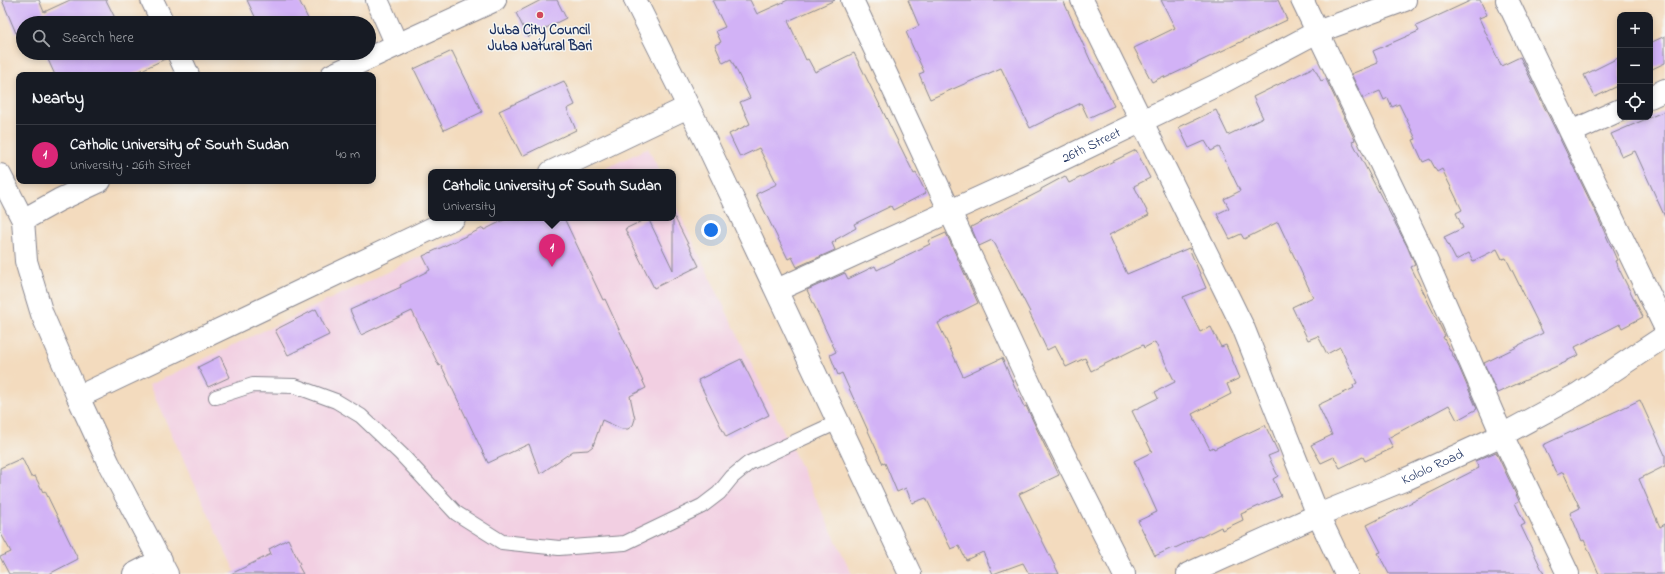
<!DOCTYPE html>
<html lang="en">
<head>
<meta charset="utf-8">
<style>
  body { margin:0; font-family:"Indie Flower",sans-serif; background:#242831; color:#f1f3f6 }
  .controls { position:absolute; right:12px; top:12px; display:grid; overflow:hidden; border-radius:8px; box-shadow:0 2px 6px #0003 }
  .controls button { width:36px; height:36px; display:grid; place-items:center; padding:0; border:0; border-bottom:1px solid #363941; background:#171b24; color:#f1f3f6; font:20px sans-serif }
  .you { position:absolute; left:711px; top:230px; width:14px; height:14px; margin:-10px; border:3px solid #fff; border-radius:50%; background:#1a73e8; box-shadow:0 0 0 6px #1a73e833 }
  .badge { display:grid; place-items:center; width:26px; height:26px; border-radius:50%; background:#db2777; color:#fff; font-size:13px; font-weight:700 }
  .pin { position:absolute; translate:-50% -33px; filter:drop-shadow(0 1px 2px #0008) }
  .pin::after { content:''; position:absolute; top:21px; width:14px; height:12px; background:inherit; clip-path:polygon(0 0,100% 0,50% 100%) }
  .popup { position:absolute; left:428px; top:169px; width:248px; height:52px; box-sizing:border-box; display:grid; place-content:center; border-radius:8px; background:#171b24; filter:drop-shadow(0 1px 3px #0005); font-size:13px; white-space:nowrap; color:#9ea1a6 }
  .popup b { font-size:15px; color:#f1f3f6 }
  .popup::after { content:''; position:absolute; left:50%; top:100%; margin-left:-8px; border:8px solid transparent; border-top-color:#171b24 }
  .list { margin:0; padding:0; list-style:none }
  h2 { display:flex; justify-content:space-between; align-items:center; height:52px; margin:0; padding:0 16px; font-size:17px }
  h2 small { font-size:13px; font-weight:400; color:#9ea1a6 }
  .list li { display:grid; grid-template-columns:26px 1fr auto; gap:12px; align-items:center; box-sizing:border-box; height:60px; padding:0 16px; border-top:1px solid #363941 }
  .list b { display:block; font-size:15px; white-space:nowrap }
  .list p { margin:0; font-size:13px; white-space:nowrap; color:#9ea1a6 }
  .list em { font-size:13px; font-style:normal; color:#9ea1a6 }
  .icon { flex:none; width:22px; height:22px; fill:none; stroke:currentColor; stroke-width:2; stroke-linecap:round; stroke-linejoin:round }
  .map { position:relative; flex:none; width:1665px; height:574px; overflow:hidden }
  .search { position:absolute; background:#171b24; box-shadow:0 2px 6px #0003; left:16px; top:16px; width:360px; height:44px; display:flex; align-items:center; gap:10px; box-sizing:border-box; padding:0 14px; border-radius:22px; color:#9ea1a6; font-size:15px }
  .panel { position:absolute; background:#171b24; box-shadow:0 2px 6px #0003; left:16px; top:72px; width:360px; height:112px; border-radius:8px }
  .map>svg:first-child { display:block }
  .built { fill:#f2cfe2 }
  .building { fill:#d2b2f6 }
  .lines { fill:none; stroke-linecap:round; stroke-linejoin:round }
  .service-casing { stroke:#87858e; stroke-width:16 }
  .minor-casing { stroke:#87858e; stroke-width:24 }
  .tertiary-casing { stroke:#87858e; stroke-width:24 }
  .service { stroke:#fff; stroke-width:14 }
  .minor { stroke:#fff; stroke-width:22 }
  .tertiary { stroke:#fff; stroke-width:22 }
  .poi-dot { fill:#d1495b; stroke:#f6f6f2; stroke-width:1.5 }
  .labels { text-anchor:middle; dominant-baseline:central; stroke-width:3; stroke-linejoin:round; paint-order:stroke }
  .poi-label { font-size:14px; font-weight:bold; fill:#1b2f5e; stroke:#f6f6f2 }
  .street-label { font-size:14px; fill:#1b2f5e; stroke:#f6f6f2 }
</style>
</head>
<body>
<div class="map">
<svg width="1665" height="574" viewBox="0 0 1665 574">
  <rect width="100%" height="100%" fill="#f6f6f2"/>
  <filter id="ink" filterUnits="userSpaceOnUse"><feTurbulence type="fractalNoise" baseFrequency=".025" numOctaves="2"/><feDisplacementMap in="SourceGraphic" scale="8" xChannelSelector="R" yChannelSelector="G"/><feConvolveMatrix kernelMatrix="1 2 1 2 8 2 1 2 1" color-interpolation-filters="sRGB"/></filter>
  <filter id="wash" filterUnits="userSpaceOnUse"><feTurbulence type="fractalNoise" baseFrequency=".012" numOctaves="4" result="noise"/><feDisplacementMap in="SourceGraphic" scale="16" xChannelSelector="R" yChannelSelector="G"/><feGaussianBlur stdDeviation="0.9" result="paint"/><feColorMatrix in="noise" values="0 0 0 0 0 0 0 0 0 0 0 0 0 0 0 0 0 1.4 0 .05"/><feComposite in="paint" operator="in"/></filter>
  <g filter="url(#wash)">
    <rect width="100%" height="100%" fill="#f3dbbe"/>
    <!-- built -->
    <path class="built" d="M 648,148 L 660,172 L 598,172 Z
      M 673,200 L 852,574 L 236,574 L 149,385 L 501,218 L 673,218 Z"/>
    <g id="blocks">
      <!-- building -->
      <path class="building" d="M 2,0 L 39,0 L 44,12 L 70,0 L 106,0 L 116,20 L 108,23 L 23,23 L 23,30 L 16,33 Z
        M 247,0 L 299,0 L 310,23 L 258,23 Z
        M 541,0 L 557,0 L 566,18 L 528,37 L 516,13 Z
        M 712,0 L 750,0 L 757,14 L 788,0 L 835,0 L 788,21 L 806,60 L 808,59 L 815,72 L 854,53 L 914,174 L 916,173 L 926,193 L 893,210 L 891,206 L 854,224 L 856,228 L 835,240 L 836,241 L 832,243 L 835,250 L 797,267 L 792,257 L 788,259 L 756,194 L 777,184 L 759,148 L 740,157 L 729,134 L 750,124 L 740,102 L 750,98 L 731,59 L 723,63 L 715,45 L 721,42 L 716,31 L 725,27 Z
        M 908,0 L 1063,0 L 1092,64 L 1093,64 L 1114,106 L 1088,118 L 1081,103 L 1030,128 L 1001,68 L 930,99 L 919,74 L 924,72 L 906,32 L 919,26 Z
        M 1161,0 L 1278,0 L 1287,20 L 1165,78 L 1164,76 L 1152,82 L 1134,48 L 1175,28 Z
        M 1472,0 L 1480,0 L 1487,15 L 1479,18 L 1501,66 L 1520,57 L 1596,213 L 1617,260 L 1615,261 L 1643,317 L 1622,328 L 1620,324 L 1575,347 L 1579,355 L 1566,361 L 1566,362 L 1497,393 L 1484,363 L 1519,346 L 1519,345 L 1543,333 L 1506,258 L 1502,259 L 1497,249 L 1473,261 L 1469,253 L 1456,260 L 1444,237 L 1463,228 L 1456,213 L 1462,210 L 1442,169 L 1437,172 L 1430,159 L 1423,162 L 1413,140 L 1416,139 L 1399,104 L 1392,107 L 1388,98 L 1384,100 L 1380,91 L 1363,98 L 1351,74 L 1378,63 L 1373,51 L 1419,31 L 1416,26 Z
        M 1665,36 L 1665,63 L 1650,70 L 1650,43 Z
        M 452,51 L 482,112 L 444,130 L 414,69 Z
        M 45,53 L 166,53 L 167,58 L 131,75 L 55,75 Z
        M 1620,57 L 1620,85 L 1595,97 L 1584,75 Z
        M 1314,67 L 1321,81 L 1326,79 L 1355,140 L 1352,141 L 1407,246 L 1415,265 L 1411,267 L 1445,336 L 1443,337 L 1459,367 L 1477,409 L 1457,420 L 1449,405 L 1388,438 L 1393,448 L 1365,461 L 1363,457 L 1340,468 L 1334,457 L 1321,463 L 1311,445 L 1332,435 L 1318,405 L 1354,388 L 1353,385 L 1357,383 L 1340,347 L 1327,354 L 1318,336 L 1308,340 L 1292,307 L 1313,297 L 1278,222 L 1244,239 L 1241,234 L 1230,239 L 1217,214 L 1229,208 L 1224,199 L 1240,191 L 1219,147 L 1211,151 L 1205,141 L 1189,148 L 1179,127 L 1216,110 L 1228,135 L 1263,118 L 1253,97 Z
        M 564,81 L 575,105 L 567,109 L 576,130 L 522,156 L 499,111 Z
        M 1665,111 L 1665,217 L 1635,151 L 1622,157 L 1611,134 Z
        M 1136,150 L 1150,178 L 1134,186 L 1149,215 L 1109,235 L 1127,274 L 1189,248 L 1206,288 L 1183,297 L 1200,332 L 1211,327 L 1221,347 L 1226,345 L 1240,378 L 1227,384 L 1231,394 L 1192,414 L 1210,449 L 1213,447 L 1214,449 L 1265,425 L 1278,452 L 1268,456 L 1278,476 L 1273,479 L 1281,496 L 1241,514 L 1243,520 L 1222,530 L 1221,527 L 1201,537 L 1200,536 L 1173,549 L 1172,548 L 1155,556 L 1138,521 L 1157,512 L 1134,461 L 1152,452 L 1132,411 L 1158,398 L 1155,392 L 1175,382 L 1155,342 L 1144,348 L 1143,345 L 1091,371 L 1085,358 L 1066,367 L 1055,346 L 1047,350 L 1029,312 L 1030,312 L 995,244 L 992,240 L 979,246 L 971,227 L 1041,191 L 1041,189 L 1065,176 L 1069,183 Z
        M 673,214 L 699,266 L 654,288 L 625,229 L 648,218 L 673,270 Z
        M 508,218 L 564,218 L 603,300 L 605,299 L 646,388 L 630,396 L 635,419 L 633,425 L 628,429 L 622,429 L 602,420 L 593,446 L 588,450 L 573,451 L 540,474 L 529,444 L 488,463 L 441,365 L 439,366 L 412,311 L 361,335 L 350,310 L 401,287 L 400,285 L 430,270 L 423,256 L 483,228 L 484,230 Z
        M 946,233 L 978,303 L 938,323 L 963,376 L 1002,358 L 1024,407 L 1026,406 L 1043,442 L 1059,475 L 1019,494 L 1059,574 L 1029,574 L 1023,563 L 993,574 L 983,552 L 966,560 L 959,546 L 951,549 L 926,498 L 912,503 L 906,488 L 897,492 L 885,463 L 883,464 L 842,373 L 838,375 L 830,355 L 836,352 L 807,290 L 845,273 L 848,279 L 875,266 L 877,270 L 930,244 L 928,241 Z
        M 316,309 L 329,335 L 288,355 L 275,330 Z
        M 220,356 L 230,377 L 208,387 L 198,367 Z
        M 741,359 L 769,415 L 726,437 L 698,380 Z
        M 1640,400 L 1665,455 L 1665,466 L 1639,479 L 1660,527 L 1665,524 L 1665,574 L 1599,574 L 1584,540 L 1582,541 L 1570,513 L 1580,508 L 1563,472 L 1557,475 L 1543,445 Z
        M 1496,452 L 1519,501 L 1515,503 L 1525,524 L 1521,526 L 1544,574 L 1389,574 L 1378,553 L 1381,552 L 1367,525 L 1479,468 L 1475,461 Z
        M 22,458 L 31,477 L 35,476 L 43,492 L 45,491 L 78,559 L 49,574 L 9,574 L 0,557 L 11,552 L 0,532 L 0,468 Z
        M 288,539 L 300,564 L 298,565 L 303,574 L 231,574 L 271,554 L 269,549 Z"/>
    </g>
  </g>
  <g filter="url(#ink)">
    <use href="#blocks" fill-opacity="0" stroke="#87858e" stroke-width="1"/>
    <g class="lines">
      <!-- service casing -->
      <g class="service-casing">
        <path id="service" d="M 216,397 L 253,385 L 295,386 L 336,401 L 361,416 L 401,454 L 456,513 L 502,542 L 559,548 L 625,543 L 702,506 L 719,493 L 732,477 L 749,463 L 838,422"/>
      </g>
      <!-- minor casing -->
      <g class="minor-casing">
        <g id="minor">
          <path d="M 152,0 L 163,23"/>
          <path d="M 377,0 L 397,45"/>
          <path d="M 852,0 L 1045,417 L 1124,574"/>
          <path d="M 1082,0 L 1243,327 L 1318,515 L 1346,574"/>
          <path d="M 1302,0 L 1418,241 L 1502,435 L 1568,574"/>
          <path d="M 1507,0 L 1665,327"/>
          <path d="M 178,53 L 188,75"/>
          <path d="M 332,75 L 495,0"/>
          <path d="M 1650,97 L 1665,90"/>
          <path d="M 1571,132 L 1620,110"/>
          <path d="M 551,172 L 688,107"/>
          <path d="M 0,175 L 23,220"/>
          <path d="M 100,181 L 59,200 L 23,220 L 26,261 L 42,314 L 78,397 L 109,464 L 167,574"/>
          <path id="s1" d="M 777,290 L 1038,171 L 1221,83 L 1317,32 L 1405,0"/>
          <path d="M 78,397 L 454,218"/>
          <path d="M 134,574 L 161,560"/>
        </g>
      </g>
      <!-- tertiary casing -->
      <g class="tertiary-casing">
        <g id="tertiary">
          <path d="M 635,0 L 707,144 L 910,574"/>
          <path id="s2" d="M 1188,574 L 1318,515 L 1404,480 L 1502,435 L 1578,394 L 1665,336"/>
        </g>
      </g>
      <!-- service -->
      <use href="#service" class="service"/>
      <!-- minor -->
      <use href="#minor" class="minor"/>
      <!-- tertiary -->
      <use href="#tertiary" class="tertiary"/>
    </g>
  </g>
  <!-- markers -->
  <circle class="poi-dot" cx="540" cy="15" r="4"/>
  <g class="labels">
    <!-- poi labels -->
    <g class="poi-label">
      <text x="540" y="30">Juba City Council<tspan x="540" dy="16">Juba Natural Bari</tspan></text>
    </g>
    <!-- street labels -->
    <g class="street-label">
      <text stroke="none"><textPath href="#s1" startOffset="346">26th Street</textPath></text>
      <text stroke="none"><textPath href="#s2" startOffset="267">Kololo Road</textPath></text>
    </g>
  </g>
</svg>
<div class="controls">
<button>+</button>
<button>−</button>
<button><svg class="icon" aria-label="locate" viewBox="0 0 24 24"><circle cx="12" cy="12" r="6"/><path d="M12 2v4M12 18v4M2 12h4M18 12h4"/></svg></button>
</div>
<div class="you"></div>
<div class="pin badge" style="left:552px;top:267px">1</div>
<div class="popup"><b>Catholic University of South Sudan</b>University</div>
<div class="search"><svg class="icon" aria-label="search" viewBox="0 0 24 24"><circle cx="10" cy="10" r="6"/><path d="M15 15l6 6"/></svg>Search here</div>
<section class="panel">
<h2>Nearby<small></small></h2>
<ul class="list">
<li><span class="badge">1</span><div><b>Catholic University of South Sudan</b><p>University · 26th Street</p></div><em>40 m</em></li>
</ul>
</section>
</div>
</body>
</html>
